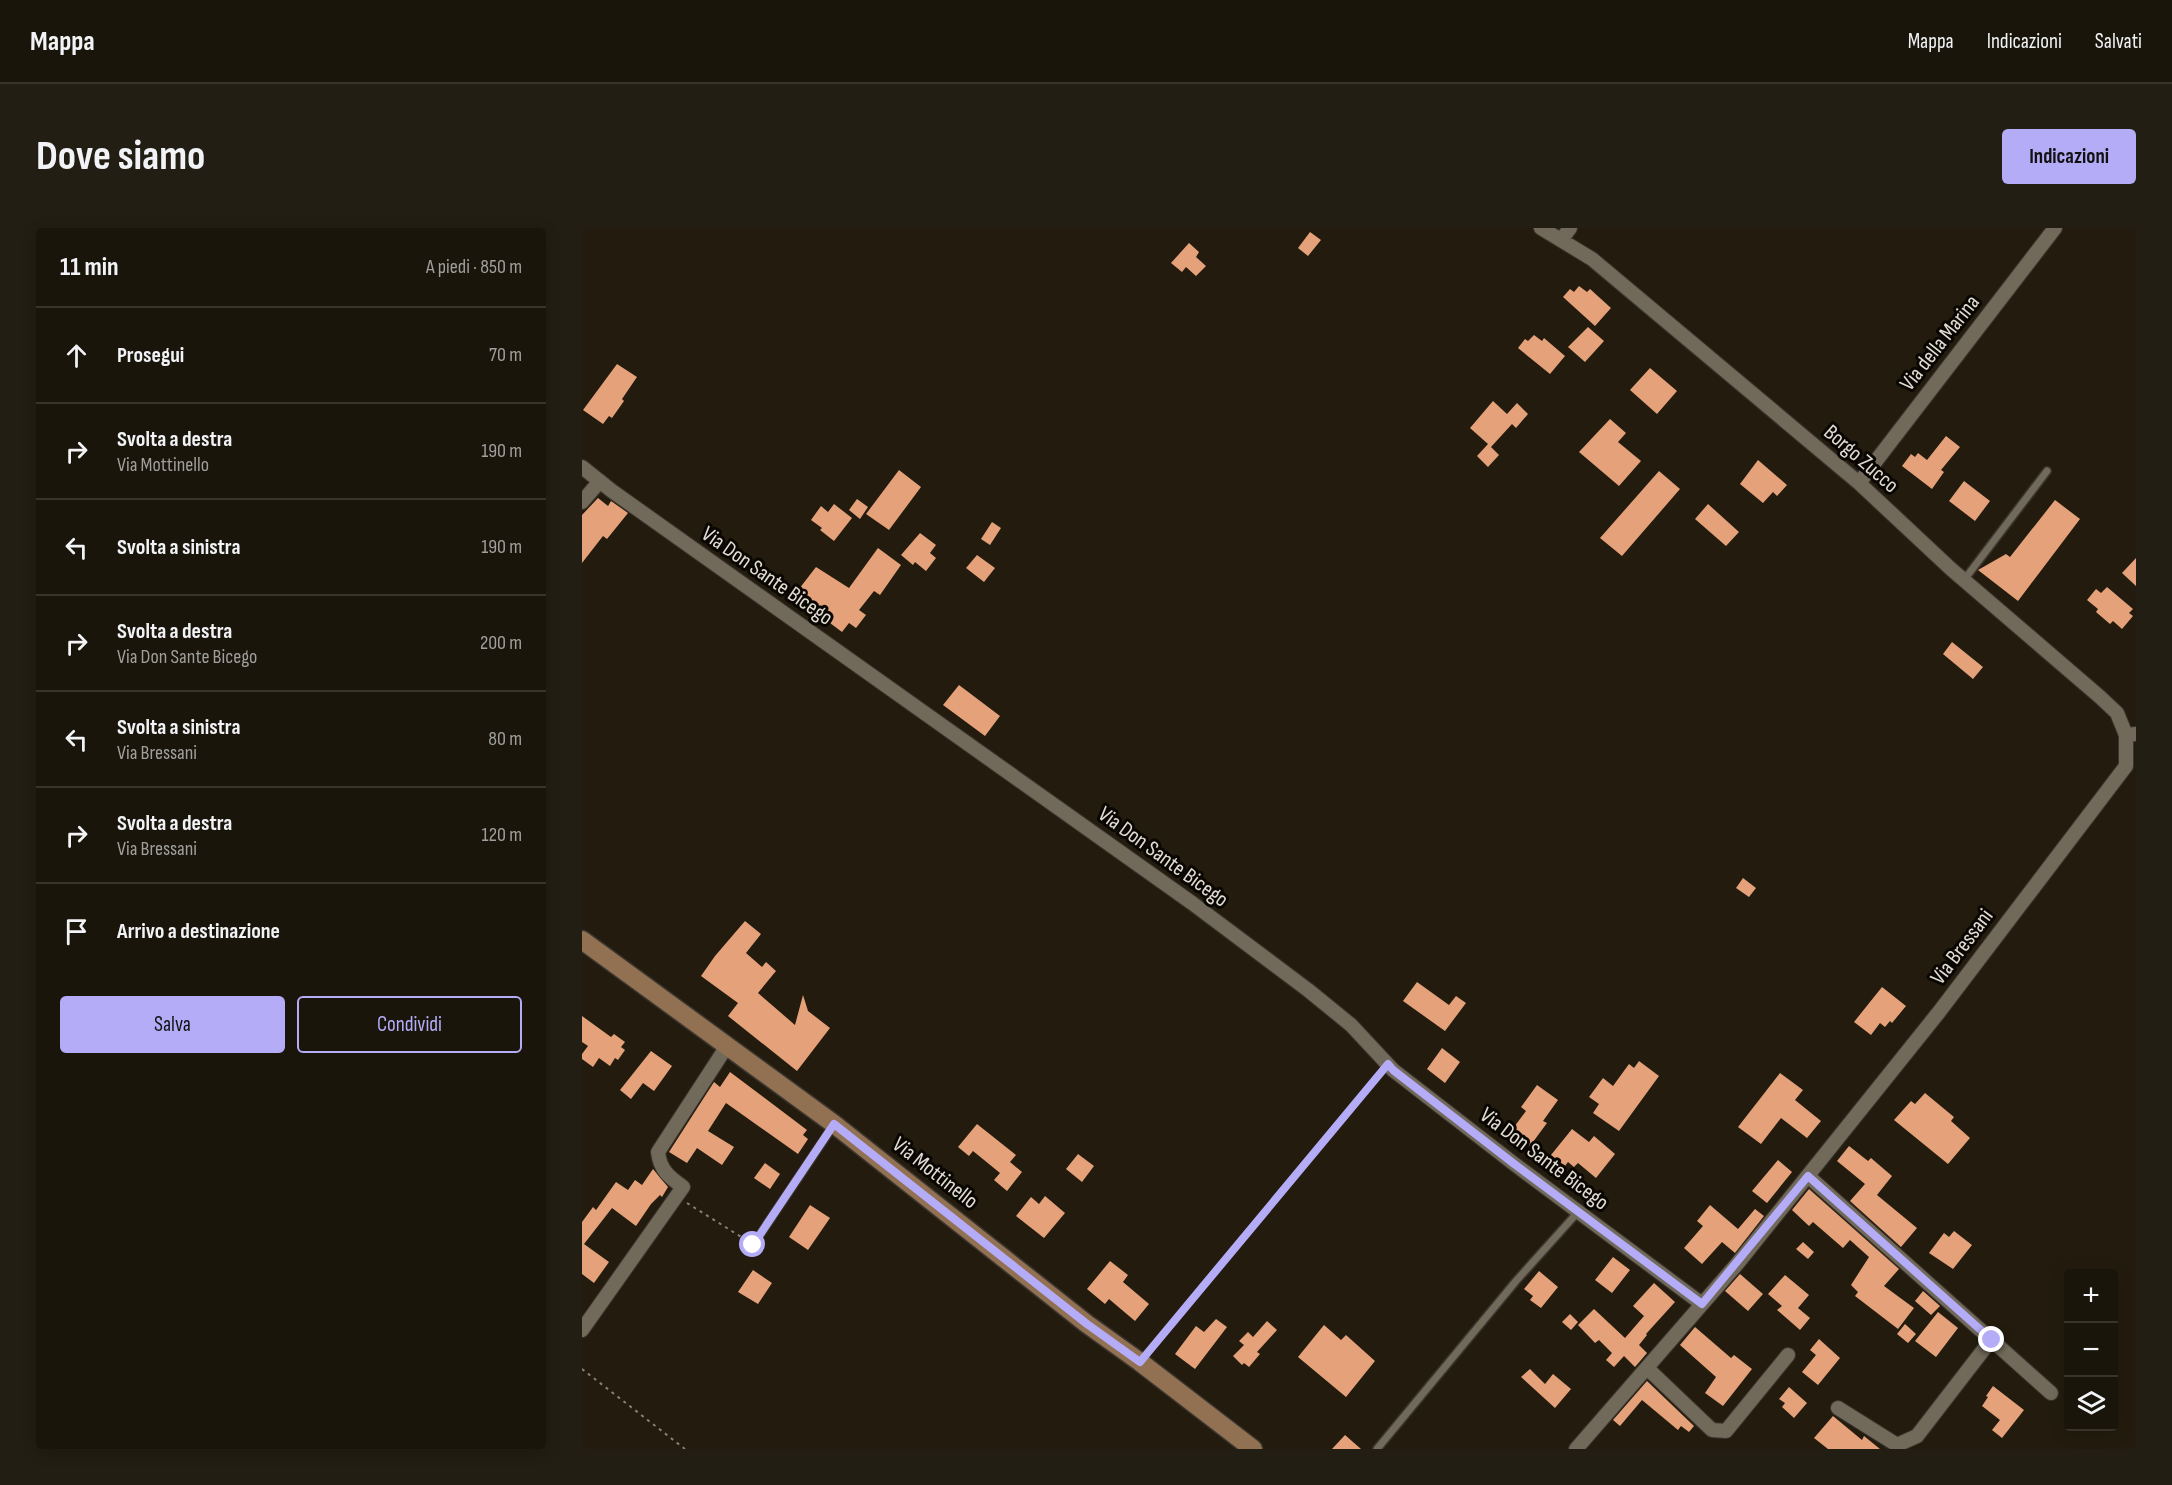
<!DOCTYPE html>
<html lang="it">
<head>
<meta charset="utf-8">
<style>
  body { margin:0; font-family:"Sofia Sans Condensed",sans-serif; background:#231e13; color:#f1f3f6 }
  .controls { position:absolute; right:18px; bottom:18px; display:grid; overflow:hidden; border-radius:6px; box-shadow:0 3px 15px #0003 }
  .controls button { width:54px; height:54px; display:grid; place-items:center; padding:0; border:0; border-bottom:2px solid #38342b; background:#1a150a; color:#f1f3f6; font:30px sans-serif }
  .stop { position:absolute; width:18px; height:18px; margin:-14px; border:4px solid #b5acf8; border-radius:50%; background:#fff }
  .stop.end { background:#b5acf8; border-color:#fff; box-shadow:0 2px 6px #0008 }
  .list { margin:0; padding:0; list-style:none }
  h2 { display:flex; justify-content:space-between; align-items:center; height:78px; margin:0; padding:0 24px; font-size:26px }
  h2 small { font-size:20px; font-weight:400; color:#9f9f9c }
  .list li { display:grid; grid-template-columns:39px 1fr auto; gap:18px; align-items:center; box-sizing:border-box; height:96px; padding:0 24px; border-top:2px solid #38342b }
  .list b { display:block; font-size:22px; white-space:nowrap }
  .list p { margin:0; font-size:20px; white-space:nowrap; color:#9f9f9c }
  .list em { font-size:20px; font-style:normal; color:#9f9f9c }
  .actions { display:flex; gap:12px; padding:18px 24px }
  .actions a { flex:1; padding:14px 0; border:2px solid #b5acf8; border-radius:6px; text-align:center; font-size:21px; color:#b5acf8 }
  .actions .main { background:#b5acf8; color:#111 }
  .icon { flex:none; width:33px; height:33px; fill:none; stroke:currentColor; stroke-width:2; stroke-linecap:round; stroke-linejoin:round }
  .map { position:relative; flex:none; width:1554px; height:1221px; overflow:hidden; border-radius:6px }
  header { display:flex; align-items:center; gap:36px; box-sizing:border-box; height:84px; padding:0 30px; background:#1a150a; border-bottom:2px solid #38342b }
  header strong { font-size:28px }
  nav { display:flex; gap:33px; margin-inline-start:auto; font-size:21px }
  .intro { display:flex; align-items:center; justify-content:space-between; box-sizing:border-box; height:144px; padding:0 36px }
  h1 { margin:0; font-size:42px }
  .button { padding:15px 27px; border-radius:6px; background:#b5acf8; color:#111; font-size:21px; font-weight:700 }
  main { display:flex; gap:36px; padding:0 36px }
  aside { flex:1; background:#1a150a; border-radius:6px; box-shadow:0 3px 15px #0003 }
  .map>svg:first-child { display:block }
  .building { fill:#e5a17a }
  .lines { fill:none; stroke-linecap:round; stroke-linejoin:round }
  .lane-casing { stroke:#3b352f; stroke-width:10 }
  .street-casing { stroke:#3b352f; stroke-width:16 }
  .secondary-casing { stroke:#3b352f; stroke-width:21 }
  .path { stroke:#878175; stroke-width:2; stroke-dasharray:3 4.5; stroke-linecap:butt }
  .lane { stroke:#716959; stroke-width:7 }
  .street { stroke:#716959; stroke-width:14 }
  .secondary { stroke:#917152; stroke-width:18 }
  .route { stroke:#b5acf8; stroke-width:8 }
  .labels { text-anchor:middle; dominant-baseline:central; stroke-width:6; stroke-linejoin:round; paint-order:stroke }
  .street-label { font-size:22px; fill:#e2ddd4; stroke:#0a0703 }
</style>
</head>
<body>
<header>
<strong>Mappa</strong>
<nav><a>Mappa</a><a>Indicazioni</a><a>Salvati</a></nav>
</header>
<div class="intro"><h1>Dove siamo</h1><a class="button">Indicazioni</a></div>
<main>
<aside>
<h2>11 min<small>A piedi · 850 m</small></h2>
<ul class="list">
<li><svg class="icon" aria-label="ahead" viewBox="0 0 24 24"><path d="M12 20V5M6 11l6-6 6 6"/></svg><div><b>Prosegui</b></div><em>70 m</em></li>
<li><svg class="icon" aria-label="right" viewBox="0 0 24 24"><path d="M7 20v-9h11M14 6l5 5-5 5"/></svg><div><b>Svolta a destra</b><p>Via Mottinello</p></div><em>190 m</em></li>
<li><svg class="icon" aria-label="left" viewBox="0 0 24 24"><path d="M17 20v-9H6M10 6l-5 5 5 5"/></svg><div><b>Svolta a sinistra</b></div><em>190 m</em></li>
<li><svg class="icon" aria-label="right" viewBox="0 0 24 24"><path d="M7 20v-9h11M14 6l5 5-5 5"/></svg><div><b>Svolta a destra</b><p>Via Don Sante Bicego</p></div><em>200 m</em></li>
<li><svg class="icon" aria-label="left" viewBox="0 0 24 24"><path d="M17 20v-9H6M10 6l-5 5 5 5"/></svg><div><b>Svolta a sinistra</b><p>Via Bressani</p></div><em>80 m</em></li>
<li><svg class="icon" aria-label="right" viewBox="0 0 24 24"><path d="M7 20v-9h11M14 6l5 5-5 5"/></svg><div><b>Svolta a destra</b><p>Via Bressani</p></div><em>120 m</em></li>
<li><svg class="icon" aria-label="arrive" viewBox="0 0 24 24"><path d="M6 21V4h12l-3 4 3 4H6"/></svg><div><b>Arrivo a destinazione</b></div></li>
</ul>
<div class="actions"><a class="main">Salva</a><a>Condividi</a></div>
</aside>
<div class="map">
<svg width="1554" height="1221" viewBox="0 0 1554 1221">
  <rect width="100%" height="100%" fill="#231c0e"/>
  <!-- building -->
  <path class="building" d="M 728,4 L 739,12 L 726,28 L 716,20 Z
    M 607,15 L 617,24 L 614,29 L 624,38 L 614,48 L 604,39 L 600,44 L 589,35 Z
    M 997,58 L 1005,64 L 1008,61 L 1029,80 L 1013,98 L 981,69 L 988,61 L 992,64 Z
    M 1006,99 L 1022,113 L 1003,134 L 986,119 Z
    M 952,107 L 960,113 L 962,110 L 983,128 L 968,146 L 936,120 L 943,111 L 946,113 Z
    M 35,136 L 55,149 L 40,171 L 42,173 L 30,190 L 27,188 L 21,196 L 1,182 Z
    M 1068,140 L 1095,163 L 1075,186 L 1048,162 Z
    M 911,173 L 925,186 L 935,175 L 946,186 L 934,200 L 930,196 L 909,219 L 917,227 L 906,239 L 895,228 L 906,216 L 888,200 Z
    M 1028,191 L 1044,205 L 1036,214 L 1059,233 L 1037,258 L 997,224 Z
    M 1364,208 L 1378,219 L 1359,242 L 1362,244 L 1350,261 L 1320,238 L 1329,226 L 1333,229 L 1336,225 L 1345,232 Z
    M 1176,232 L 1205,257 L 1195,268 L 1191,264 L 1181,275 L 1158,256 Z
    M 317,242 L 339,259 L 307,302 L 284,286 Z
    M 1077,243 L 1098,261 L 1040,328 L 1018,310 Z
    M 1382,253 L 1408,273 L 1393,293 L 1367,273 Z
    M 16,270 L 26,278 L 29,273 L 46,285 L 25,311 L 21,308 L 0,335 L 0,287 Z
    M 275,271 L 286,279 L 278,291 L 267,282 Z
    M 1473,272 L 1498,291 L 1436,373 L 1396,342 L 1424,326 L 1428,329 Z
    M 252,276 L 270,290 L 252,313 L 238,302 L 240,300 L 229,292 L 239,278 L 246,284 Z
    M 1126,276 L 1157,304 L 1144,318 L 1113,291 Z
    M 410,294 L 419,300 L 408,317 L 399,311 Z
    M 338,305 L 354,317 L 348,325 L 354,330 L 344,343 L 333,334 L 331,337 L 319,327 Z
    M 296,320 L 319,337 L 298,367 L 292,363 L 277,382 L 284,387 L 274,400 L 267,395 L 260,404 L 240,389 L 243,385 L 228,374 L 230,371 L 217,361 L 234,339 L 267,360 Z
    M 395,327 L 413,340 L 402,354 L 384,340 Z
    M 1554,330 L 1554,358 L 1540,345 Z
    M 1525,359 L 1551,381 L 1547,385 L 1551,388 L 1540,401 L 1531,393 L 1528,396 L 1514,384 L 1516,381 L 1505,372 L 1514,361 L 1519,365 Z
    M 1370,414 L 1401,439 L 1391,451 L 1361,426 Z
    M 377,457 L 418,488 L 403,508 L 361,477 Z
    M 1161,650 L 1174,660 L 1167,669 L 1154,660 Z
    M 163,693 L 179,706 L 164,725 L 180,739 L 184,734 L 194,743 L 176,765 L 213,797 L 221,767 L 226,783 L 248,800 L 215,843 L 146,788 L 156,775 L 119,748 L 133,728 Z
    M 835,754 L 867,777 L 874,768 L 884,775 L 863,803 L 821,773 Z
    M 1300,759 L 1324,778 L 1310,795 L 1308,793 L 1303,799 L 1298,795 L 1289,807 L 1272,794 Z
    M 0,788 L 29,809 L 32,806 L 43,814 L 39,819 L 43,822 L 36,832 L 33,830 L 28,838 L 17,830 L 11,839 L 0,831 L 0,826 L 6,818 L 0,814 Z
    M 860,820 L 878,834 L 863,855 L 845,841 Z
    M 69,823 L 90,838 L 72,863 L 61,855 L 49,871 L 38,862 Z
    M 1057,833 L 1077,848 L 1037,903 L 1011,885 L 1017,876 L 1007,869 L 1021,850 L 1031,858 L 1047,836 L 1052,840 Z
    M 148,844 L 225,902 L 221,907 L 226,911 L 216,926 L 144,875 L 126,903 L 152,919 L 140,937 L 115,920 L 105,935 L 87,924 L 132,854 L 138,859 Z
    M 1198,845 L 1221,862 L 1213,872 L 1239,893 L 1225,910 L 1199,890 L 1179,916 L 1156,899 Z
    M 955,857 L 976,872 L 961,893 L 965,895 L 948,918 L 929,903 L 944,883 L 939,879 Z
    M 1343,865 L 1372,889 L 1369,893 L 1388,910 L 1366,936 L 1312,892 L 1329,873 L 1333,876 Z
    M 395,896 L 434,927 L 428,934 L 440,944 L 425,963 L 412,952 L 418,945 L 391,923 L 387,928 L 376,919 Z
    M 990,901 L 1007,914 L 1012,908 L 1033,926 L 1014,950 L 996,935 L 992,939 L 986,934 L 983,938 L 969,927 Z
    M 1267,918 L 1286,933 L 1289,930 L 1310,948 L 1295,967 L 1335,1000 L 1319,1019 L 1268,973 L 1283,956 L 1255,933 Z
    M 496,926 L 512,938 L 500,954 L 484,941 Z
    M 1196,932 L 1210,944 L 1185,975 L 1170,963 Z
    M 183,935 L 198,946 L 188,961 L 172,950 Z
    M 71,941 L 86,959 L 80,969 L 78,967 L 69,976 L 54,998 L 30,980 L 2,1016 L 27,1034 L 12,1055 L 0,1046 L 0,994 L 11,979 L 14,982 L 34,954 L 46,962 L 53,952 L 60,957 Z
    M 1227,961 L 1317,1041 L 1302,1058 L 1332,1080 L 1316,1101 L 1273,1068 L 1276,1064 L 1269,1057 L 1287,1029 L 1268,1012 L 1261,1020 L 1231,994 L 1227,998 L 1210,982 Z
    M 463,968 L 483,985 L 462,1010 L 434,988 L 449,969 L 457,976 Z
    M 228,977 L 248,990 L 226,1022 L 207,1009 Z
    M 1128,977 L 1156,1001 L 1173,981 L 1182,988 L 1153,1025 L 1140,1014 L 1120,1036 L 1102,1020 L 1121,998 L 1115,993 Z
    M 1372,1003 L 1390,1017 L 1371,1041 L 1347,1025 L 1362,1005 L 1367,1009 Z
    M 1221,1014 L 1232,1024 L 1226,1031 L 1214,1021 Z
    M 1031,1029 L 1048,1042 L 1030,1065 L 1013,1052 Z
    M 528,1033 L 546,1047 L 541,1054 L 567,1076 L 553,1093 L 527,1071 L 523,1076 L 505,1061 Z
    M 171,1042 L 190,1055 L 176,1076 L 156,1064 Z
    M 957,1043 L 976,1059 L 959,1080 L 948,1072 L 951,1068 L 942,1061 Z
    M 1158,1046 L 1181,1066 L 1166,1083 L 1143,1063 Z
    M 1203,1047 L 1227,1067 L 1216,1080 L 1228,1090 L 1218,1102 L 1195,1082 L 1200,1078 L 1186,1066 Z
    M 1072,1055 L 1093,1074 L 1064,1106 L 1065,1107 L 1057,1117 L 1065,1125 L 1053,1139 L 1042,1128 L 1032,1139 L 1024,1132 L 1030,1125 L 1017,1112 L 1013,1115 L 996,1097 L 1012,1081 L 1043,1110 L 1062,1088 L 1051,1078 Z
    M 1341,1063 L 1358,1078 L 1349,1087 L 1333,1073 Z
    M 1356,1084 L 1376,1100 L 1354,1129 L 1333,1113 Z
    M 988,1086 L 996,1094 L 989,1102 L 980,1094 Z
    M 634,1091 L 645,1099 L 613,1141 L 593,1126 L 614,1098 L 622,1104 Z
    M 685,1093 L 695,1102 L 675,1124 L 678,1126 L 667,1139 L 662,1135 L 660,1137 L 651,1128 L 662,1117 L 657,1113 L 666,1104 L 671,1109 Z
    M 1323,1096 L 1334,1106 L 1326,1115 L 1315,1106 Z
    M 742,1097 L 759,1112 L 764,1107 L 793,1133 L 764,1169 L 716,1129 Z
    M 1113,1099 L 1149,1130 L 1152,1127 L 1170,1141 L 1141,1178 L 1123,1165 L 1134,1149 L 1098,1117 Z
    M 1237,1111 L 1258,1130 L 1236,1157 L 1220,1144 L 1234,1127 L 1228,1122 Z
    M 948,1141 L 963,1156 L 971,1146 L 989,1161 L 973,1180 L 939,1149 Z
    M 1065,1153 L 1112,1198 L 1107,1204 L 1099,1198 L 1096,1202 L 1060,1172 L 1038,1198 L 1031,1192 Z
    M 1411,1158 L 1442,1182 L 1420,1210 L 1410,1202 L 1418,1192 L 1400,1178 L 1406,1169 L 1404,1168 Z
    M 1207,1159 L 1225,1175 L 1212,1190 L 1200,1179 L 1203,1175 L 1197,1171 Z
    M 1251,1188 L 1280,1212 L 1282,1208 L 1298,1221 L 1246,1221 L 1232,1210 Z
    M 763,1207 L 779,1221 L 750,1221 Z"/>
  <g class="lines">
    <!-- lane casing -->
    <g class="lane-casing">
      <path id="lane" d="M 1382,352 L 1465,243
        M 171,1017 L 251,898
        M 795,1221 L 934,1053 L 996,984"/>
    </g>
    <!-- street casing -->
    <g class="street-casing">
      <path id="street" d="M 959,0 L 1010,31 L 1277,255 L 1369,341 L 1518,469 L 1535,485 L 1544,507 L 1554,506
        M 979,12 L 988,0
        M 0,239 L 30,263 L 610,675 L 726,762 L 769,797 L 811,842 L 931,935 L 1120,1076
        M 1277,255 L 1473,0
        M 0,274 L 18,253
        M 1226,948 L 1469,1165
        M 0,1102 L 101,959 C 87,949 78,942 76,924 L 145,818
        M 1065,1140 L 1130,1202 L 1144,1203 L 1206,1127
        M 1256,1180 L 1315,1217 L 1335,1208 L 1409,1112
        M 994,1221 L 1155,1036 L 1357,784 L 1544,538 L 1544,507"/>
    </g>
    <!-- secondary casing -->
    <g class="secondary-casing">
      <path id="secondary" d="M 0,712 L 252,896 L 505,1096 L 558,1134 L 671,1221"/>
    </g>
    <!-- path -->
    <path class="path" d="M 105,975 L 164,1012
      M 568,1122 L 798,845
      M 0,1141 L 103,1221"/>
    <!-- lane -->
    <use href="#lane" class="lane"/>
    <!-- street -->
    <use href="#street" class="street"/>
    <!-- secondary -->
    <use href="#secondary" class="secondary"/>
  </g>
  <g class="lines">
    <!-- route -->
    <path class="route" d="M 171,1017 L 252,896 L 505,1096 L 558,1134 L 806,836 L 811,842 L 931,935 L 1120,1076 L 1226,948 L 1410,1112"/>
  </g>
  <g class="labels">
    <!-- street labels -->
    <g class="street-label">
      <text transform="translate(1358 115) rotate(-52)">Via della Marina</text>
      <text transform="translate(1279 231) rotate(41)">Borgo Zucco</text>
      <text transform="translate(185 348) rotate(35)">Via Don Sante Bicego</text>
      <text transform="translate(581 629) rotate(36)">Via Don Sante Bicego</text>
      <text transform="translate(1380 719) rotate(-53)">Via Bressani</text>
      <text transform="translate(962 931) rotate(37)">Via Don Sante Bicego</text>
      <text transform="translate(353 945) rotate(38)">Via Mottinello</text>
    </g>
  </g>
</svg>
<div class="controls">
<button>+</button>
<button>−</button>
<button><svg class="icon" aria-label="layers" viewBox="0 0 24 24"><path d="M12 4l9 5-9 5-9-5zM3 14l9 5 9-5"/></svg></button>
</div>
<div class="stop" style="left:171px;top:1017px"></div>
<div class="stop end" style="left:1410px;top:1112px"></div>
</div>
</main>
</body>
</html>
